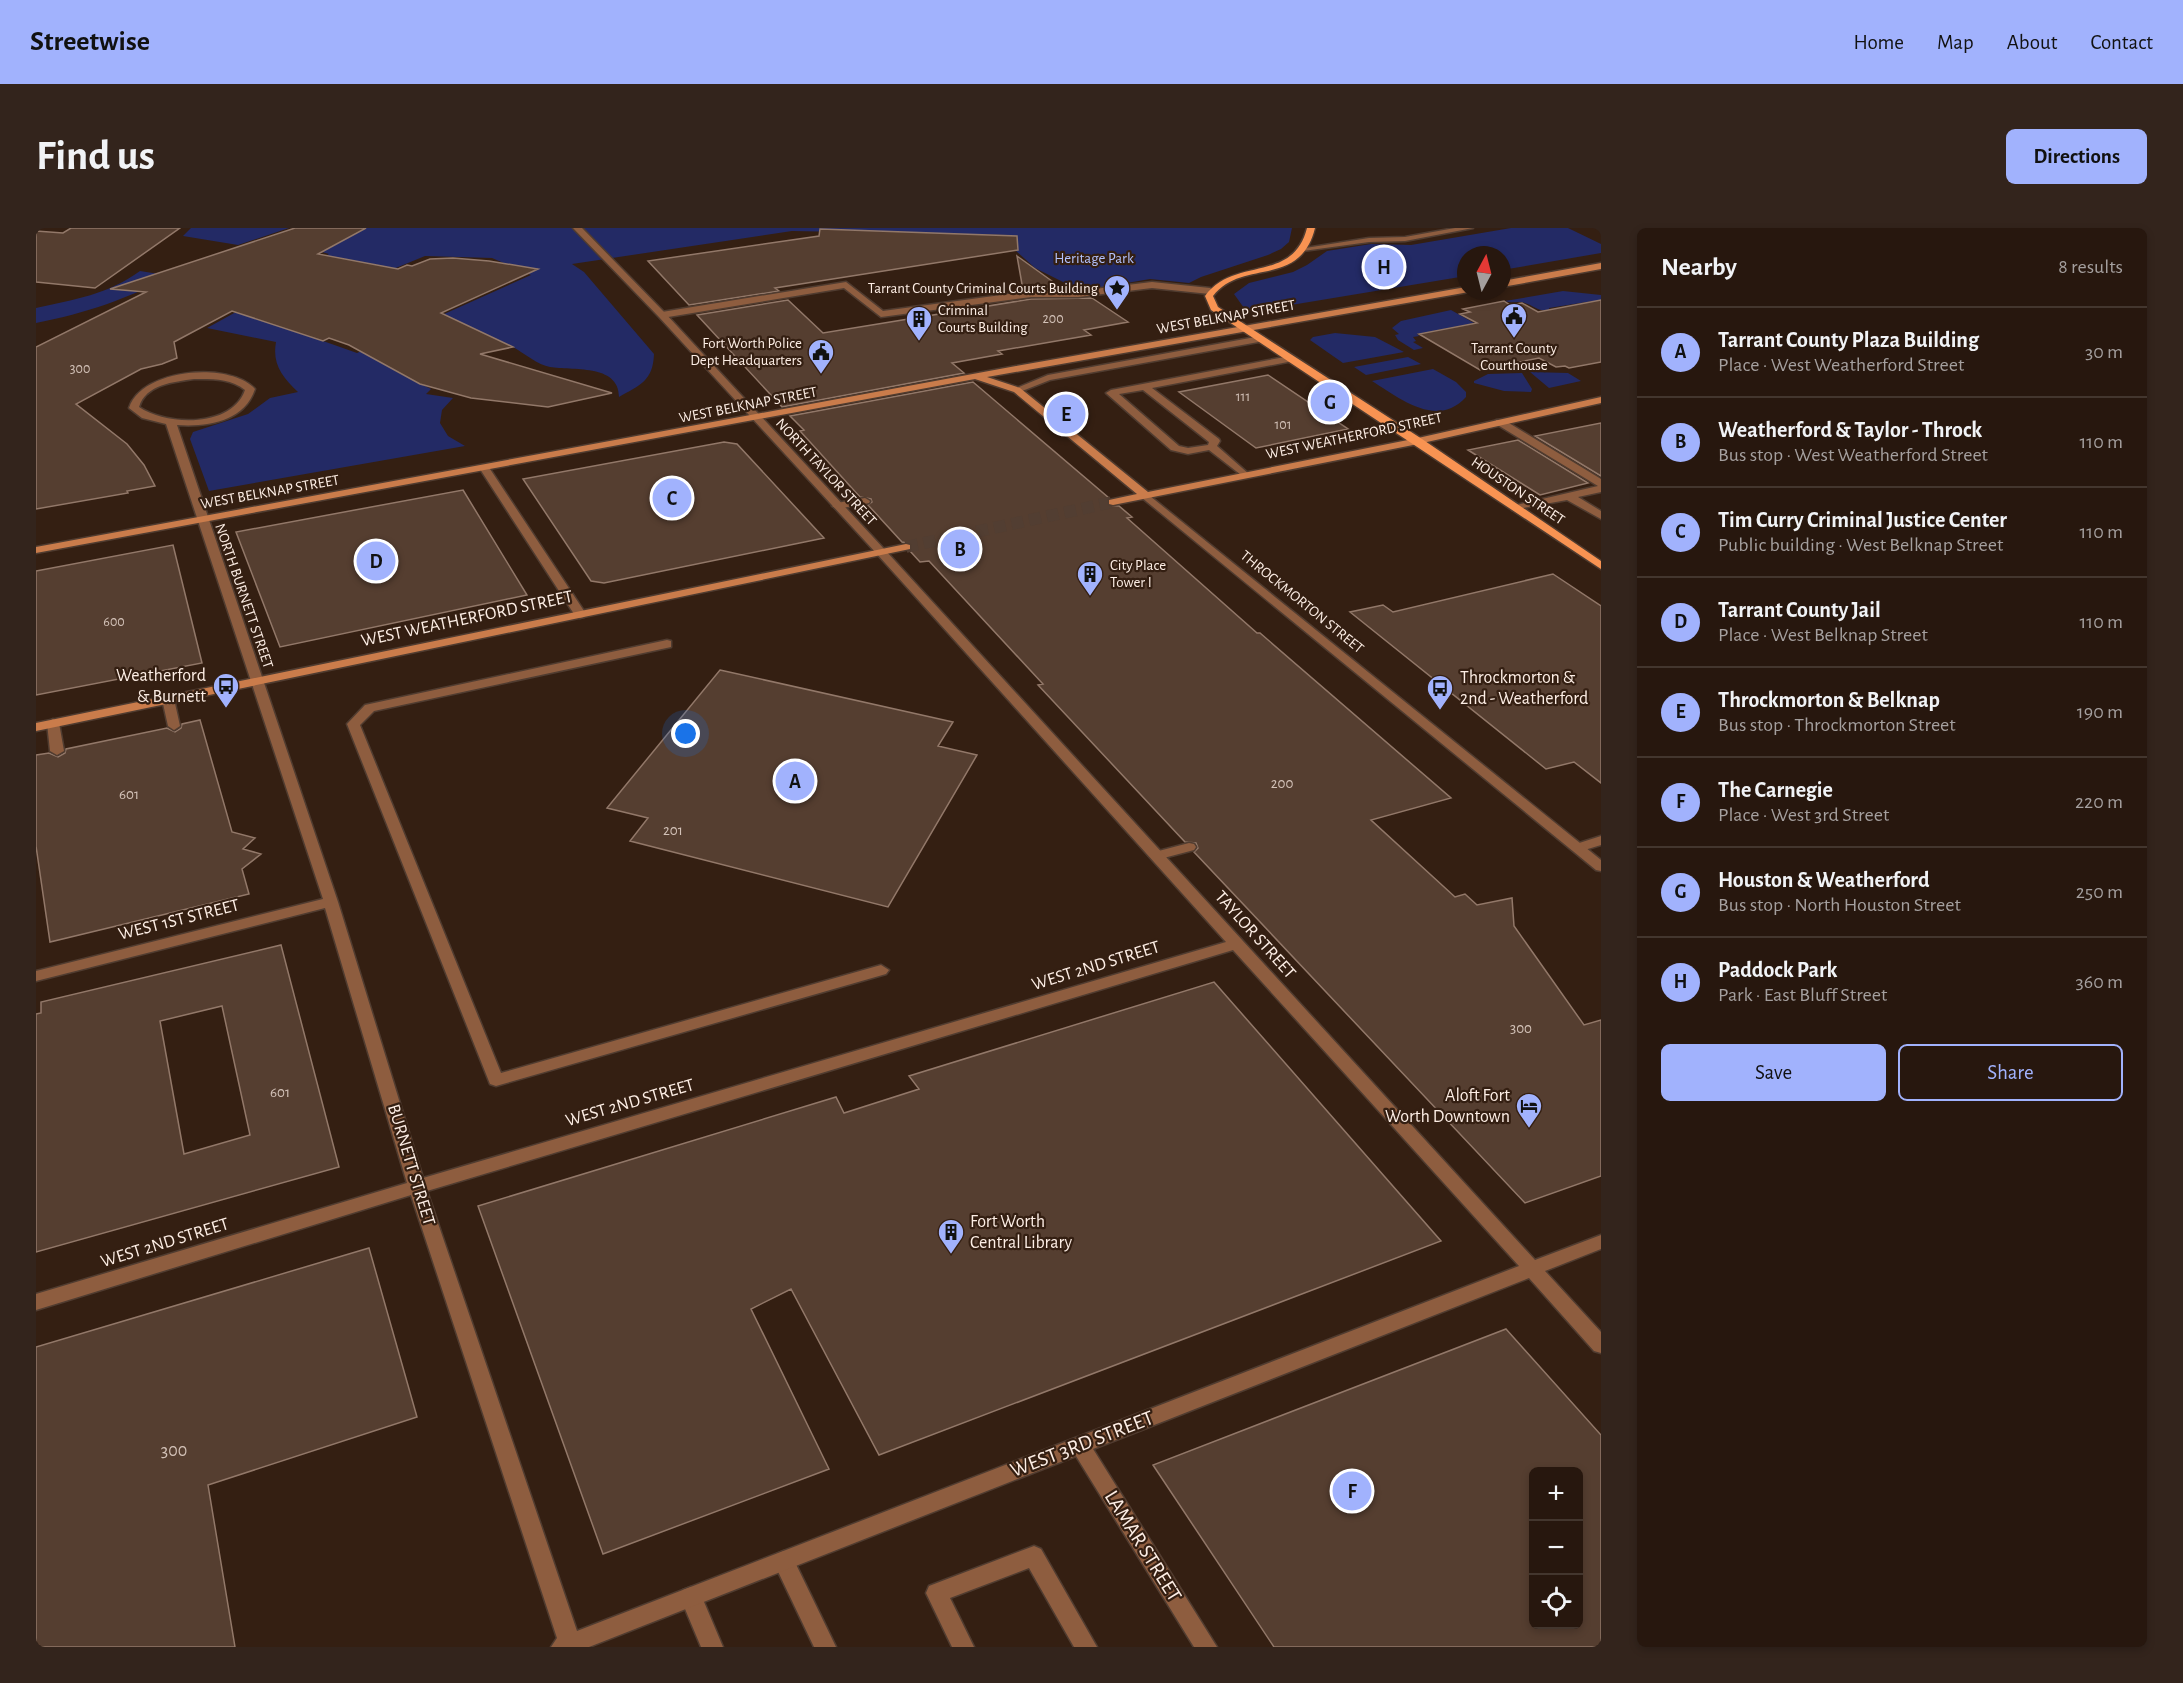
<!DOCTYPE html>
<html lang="en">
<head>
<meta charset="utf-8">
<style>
  body { margin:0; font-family:"Alegreya Sans",sans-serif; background:#33241c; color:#f1f3f6 }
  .controls { position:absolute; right:18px; bottom:18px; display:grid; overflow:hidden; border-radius:9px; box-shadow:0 3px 9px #0003 }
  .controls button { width:54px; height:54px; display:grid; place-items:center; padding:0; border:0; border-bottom:2px solid #43362e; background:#27170e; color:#f1f3f6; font:30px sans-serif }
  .compass { position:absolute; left:1421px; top:18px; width:54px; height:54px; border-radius:50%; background:#27170e; box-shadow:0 3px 9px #0003; rotate:7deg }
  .you { position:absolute; left:650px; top:506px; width:21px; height:21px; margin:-15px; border:4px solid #fff; border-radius:50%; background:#1a73e8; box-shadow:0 0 0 9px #1a73e833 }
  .badge { display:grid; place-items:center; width:39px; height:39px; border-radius:50%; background:#a1b2fd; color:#111; font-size:20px; font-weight:700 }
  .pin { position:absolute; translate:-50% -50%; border:3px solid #fff; box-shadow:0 2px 6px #0006 }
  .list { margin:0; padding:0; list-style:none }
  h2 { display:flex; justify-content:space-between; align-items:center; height:78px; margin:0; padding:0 24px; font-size:26px }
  h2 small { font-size:20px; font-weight:400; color:#a49f9e }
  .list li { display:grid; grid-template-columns:39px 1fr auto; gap:18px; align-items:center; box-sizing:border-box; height:90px; padding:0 24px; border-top:2px solid #43362e }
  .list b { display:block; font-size:22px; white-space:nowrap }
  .list p { margin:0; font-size:20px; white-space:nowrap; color:#a49f9e }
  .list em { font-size:20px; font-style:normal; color:#a49f9e }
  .actions { display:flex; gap:12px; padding:18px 24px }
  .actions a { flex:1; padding:14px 0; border:2px solid #a1b2fd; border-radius:9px; text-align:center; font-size:21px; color:#a1b2fd }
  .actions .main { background:#a1b2fd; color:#111 }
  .icon { flex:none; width:33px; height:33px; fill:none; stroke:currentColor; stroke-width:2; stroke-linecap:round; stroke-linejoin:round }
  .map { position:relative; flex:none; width:1565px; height:1419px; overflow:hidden; border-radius:9px }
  header { display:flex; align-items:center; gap:36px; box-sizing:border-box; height:84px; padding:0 30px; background:#a1b2fd; color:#111 }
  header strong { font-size:28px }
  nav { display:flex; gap:33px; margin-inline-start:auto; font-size:21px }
  .intro { display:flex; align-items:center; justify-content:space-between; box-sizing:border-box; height:144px; padding:0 36px }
  h1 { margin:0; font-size:42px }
  .button { padding:15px 27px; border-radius:9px; background:#a1b2fd; color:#111; font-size:21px; font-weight:700 }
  main { display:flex; gap:36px; padding:0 36px }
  aside { flex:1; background:#27170e; border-radius:9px; box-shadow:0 3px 9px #0003 }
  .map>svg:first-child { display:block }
  .green { fill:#232a65 }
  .building { fill:#553e30; stroke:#927869; stroke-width:1.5; fill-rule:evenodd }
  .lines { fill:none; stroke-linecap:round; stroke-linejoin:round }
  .secondary-tunnel { stroke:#523e32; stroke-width:12; stroke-dasharray:12 6; stroke-linecap:butt }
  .service-casing { stroke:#503c30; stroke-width:3 }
  .minor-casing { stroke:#503c30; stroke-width:3 }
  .tertiary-casing { stroke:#503c30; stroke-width:3 }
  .secondary-casing { stroke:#503c30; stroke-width:3 }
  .primary-casing { stroke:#503c30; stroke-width:3 }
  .service { fill:#8e5d3f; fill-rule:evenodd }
  .minor { fill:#8e5d3f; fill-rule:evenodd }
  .tertiary { fill:#8e5d3f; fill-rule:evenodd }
  .secondary { fill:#ca7c4b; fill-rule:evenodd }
  .primary { fill:#f89352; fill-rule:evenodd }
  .labels { text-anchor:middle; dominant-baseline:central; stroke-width:4.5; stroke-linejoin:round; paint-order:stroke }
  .far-number-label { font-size:14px; fill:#d3c2b8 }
  .far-park-label { font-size:15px; fill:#b3c2fd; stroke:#341f12 }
  .far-poi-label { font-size:15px; fill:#fdeee5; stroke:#341f12; text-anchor:end }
  .far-street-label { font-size:15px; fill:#fdeee5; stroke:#341f12 }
  .number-label { font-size:15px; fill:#d3c2b8 }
  .street-label { font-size:18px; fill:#fdeee5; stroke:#341f12 }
  .poi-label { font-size:18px; fill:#fdeee5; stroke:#341f12; text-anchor:end }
  .near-number-label { font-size:18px; fill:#d3c2b8 }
  .near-street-label { font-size:21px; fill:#fdeee5; stroke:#341f12 }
</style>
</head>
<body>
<header>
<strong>Streetwise</strong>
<nav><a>Home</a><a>Map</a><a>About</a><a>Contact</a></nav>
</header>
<div class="intro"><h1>Find us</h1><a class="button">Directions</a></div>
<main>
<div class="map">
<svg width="1565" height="1419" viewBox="0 0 1565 1419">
  <rect width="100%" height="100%" fill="#341f12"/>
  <!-- green -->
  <path class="green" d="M 155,0 L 253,0 L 202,17 L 147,8 Z
    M 330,0 L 1256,0 L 1253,14 L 1245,21 L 1232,27 L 1165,49 L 1153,55 L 1114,51 L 1056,61 L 1033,57 L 999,40 L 979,22 L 974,7 L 756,3 L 536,36 L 548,44 L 618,126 C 617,153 604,157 583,169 C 583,135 535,143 514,139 C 502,137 488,125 477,119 L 359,143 L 395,161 L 390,166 L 417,170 L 406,182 L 404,195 L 412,208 L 429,218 L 173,263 L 154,211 L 157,204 L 212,186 L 234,170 L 262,164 C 246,149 236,136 240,114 L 171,100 L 220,73 L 239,96 L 321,125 L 495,47 L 456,30 L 389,28 L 333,51 L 273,37 L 293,26 L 286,24 Z
    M 1475,0 L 1532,0 L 1565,16 L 1565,25 L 1466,42 L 1466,27 L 1430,27 L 1430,48 L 1219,83 L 1208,80 L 1198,66 L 1213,55 L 1257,44 L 1271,37 L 1291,23 L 1335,16 L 1375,17 Z
    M 104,43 L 136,48 C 90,71 51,85 0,95 L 0,80 C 37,72 73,66 104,43 Z
    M 1527,63 L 1565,67 L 1565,77 L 1557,73 L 1513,80 L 1514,82 C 1502,85 1496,75 1484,74 C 1478,74 1475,75 1469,73 Z
    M 1415,82 L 1438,95 L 1381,106 L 1383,108 L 1377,109 L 1380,113 L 1377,114 L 1387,120 L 1378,122 L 1362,112 L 1359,107 L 1363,106 L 1356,100 L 1365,93 Z
    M 1299,105 L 1339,109 L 1368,124 L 1307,135 L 1274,112 L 1277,109 Z
    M 1372,129 L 1385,136 L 1330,147 L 1318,139 Z
    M 1397,141 L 1420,154 L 1430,164 L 1430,169 C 1401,201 1363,170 1336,153 Z
    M 1494,144 L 1532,145 L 1545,153 L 1513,160 Z
    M 1486,145 L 1496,161 L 1495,164 L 1468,163 L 1438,155 L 1438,153 L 1452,146 Z"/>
  <!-- building -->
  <path class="building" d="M 35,0 L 144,0 L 59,60 L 0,54 L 0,3 L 27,5 Z
    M 259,0 L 330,0 L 282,26 L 362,41 L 371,37 L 376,38 L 394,31 L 417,30 L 453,33 L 502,41 L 405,85 L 477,119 L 444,126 L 576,165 L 512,179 L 435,170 L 384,156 L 313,117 L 293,110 L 287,113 L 196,83 L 138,114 L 141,130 L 126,136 L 105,141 L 40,176 L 91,216 L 108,237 L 119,258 L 91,263 L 92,265 L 0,281 L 0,119 L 110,64 L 74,61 Z
    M 784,1 L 981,8 L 982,22 L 739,60 L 743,63 L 653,77 L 612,33 L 783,8 Z
    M 981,28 L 1027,61 L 987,62 Z
    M 1056,70 L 1092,94 L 1048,102 L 1055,107 L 962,123 L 966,126 L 916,135 L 928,145 L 746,179 L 661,87 L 752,72 L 787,105 L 995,71 Z
    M 1565,72 L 1565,134 L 1533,140 L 1529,138 L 1520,139 L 1503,130 L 1444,142 L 1383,106 L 1441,95 L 1424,86 L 1434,84 L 1427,81 L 1468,73 L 1474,77 L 1486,75 L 1502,84 Z
    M 1232,147 L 1312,201 L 1220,220 L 1143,164 Z
    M 937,154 L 1073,270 L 1071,277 L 1083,278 L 1096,289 L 1091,290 L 1221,405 L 1224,405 L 1415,570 L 1335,592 L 1419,669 L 1429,666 L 1441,677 L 1476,670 L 1478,698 L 1548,797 L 1565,792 L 1565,948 L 1489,975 L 1158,624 L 1162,620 L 1160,615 L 1149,614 L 1002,457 L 1007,456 L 893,333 L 884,334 L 874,323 L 876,316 L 866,314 L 832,277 L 836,274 L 835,271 L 824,269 L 764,203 L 768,202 L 754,188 Z
    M 1565,195 L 1565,248 L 1499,208 Z
    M 1482,212 L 1552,255 L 1504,267 L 1432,222 Z
    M 688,214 L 701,216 L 788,310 L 568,355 L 555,353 L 487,251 Z
    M 427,262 L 491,367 L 244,419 L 200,304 Z
    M 137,317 L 166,435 L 0,467 L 0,343 Z
    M 1517,346 L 1565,378 L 1565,555 L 1538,534 L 1510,541 L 1314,384 L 1347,377 L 1357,384 Z
    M 684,442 L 917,494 L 902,518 L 941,527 L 852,679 L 594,613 L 612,590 L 571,580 Z
    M 164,492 L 196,604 L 219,610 L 207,621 L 225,626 L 206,641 L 213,666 L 14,714 L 0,618 L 0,527 L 13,525 L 22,529 L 29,525 L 30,521 L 131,500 L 139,504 L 145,500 L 146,496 Z
    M 245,717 L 303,939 L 0,1024 L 0,786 L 5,785 L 5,774 ZM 186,778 L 214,907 L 148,926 L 124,793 Z
    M 1178,754 L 1405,1013 L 843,1227 L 755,1061 L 715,1081 L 793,1241 L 567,1326 L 442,978 L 800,869 L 808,885 L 883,861 L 873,848 Z
    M 333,1020 L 381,1189 L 172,1257 L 199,1419 L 0,1419 L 0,1119 Z
    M 1470,1101 L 1565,1207 L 1565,1419 L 1238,1419 L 1117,1237 ZM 1497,1244 L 1542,1244 L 1542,1396 L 1497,1396 Z"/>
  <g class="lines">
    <!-- secondary-tunnel -->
    <path class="secondary-tunnel" d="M 870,319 L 1077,274"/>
    <!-- service casing -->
    <g class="service-casing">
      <path id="service" d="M 810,54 L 847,83 L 995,63 L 1042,63 L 1116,54 L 1174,60 L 1178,63 L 1174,66 L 1116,60 L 1042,69 L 995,69 L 845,89 L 808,60 L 626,90 L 622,87 L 626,84 Z
        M 1254,128 L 1257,129 L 1257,133 L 1116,160 L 1183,211 L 1184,213 L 1181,218 L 1214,247 L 1209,250 L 1173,222 L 1152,226 L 1135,222 L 1070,165 L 1075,162 ZM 1107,162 L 1173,214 L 1172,217 L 1152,220 L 1143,218 L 1083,166 Z
        M 1460,192 L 1468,192 L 1565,251 L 1565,264 L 1542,269 L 1565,283 L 1565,291 L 1531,272 L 1476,282 L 1476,278 L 1562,258 L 1460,196 Z
        M 829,270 L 834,273 L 833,275 L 801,281 L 796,278 L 801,275 Z
        M 631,412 L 635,413 L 635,419 L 338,483 L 324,497 L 465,845 L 845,737 L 853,742 L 850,746 L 460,858 L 454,856 L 311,496 L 329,477 Z
        M 132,467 L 138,471 L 144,498 L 138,502 L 132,498 L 126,471 Z
        M 17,491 L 23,495 L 28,523 L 21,527 L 14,523 L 11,495 Z
        M 1153,615 L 1158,616 L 1160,619 L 1158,622 L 1120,632 L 1113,628 L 1115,625 Z
        M 998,1318 L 1005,1321 L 1061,1419 L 1038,1419 L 993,1340 L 914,1370 L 938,1419 L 916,1419 L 890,1365 L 893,1358 Z
        M 748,1323 L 755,1326 L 800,1419 L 778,1419 L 737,1333 L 741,1326 Z
        M 655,1359 L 663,1362 L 687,1419 L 665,1419 L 644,1369 L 647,1362 Z"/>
    </g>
    <!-- minor casing -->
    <g class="minor-casing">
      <path id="minor" d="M 537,0 L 546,0 L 629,85 L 849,322 L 1499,1032 L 1565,1007 L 1565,1021 L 1509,1043 L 1565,1104 L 1565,1125 L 1558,1123 L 1493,1050 L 1057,1221 L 1181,1419 L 1158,1419 L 1040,1228 L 553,1419 L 515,1419 L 521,1410 L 375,967 L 0,1082 L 0,1066 L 371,955 L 289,680 L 0,753 L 0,743 L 287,671 L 130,196 L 106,190 L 93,180 C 105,141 193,133 219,161 C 208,194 171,199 141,197 L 302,674 L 387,950 L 1190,714 L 841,326 L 623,89 ZM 158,151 C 176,151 194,150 209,162 C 196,200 131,198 103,179 C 110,156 138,154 158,151 ZM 1197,722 L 1483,1038 L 541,1403 L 391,963 Z
        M 1419,0 L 1437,0 L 1369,13 L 1333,14 L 1267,23 L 1263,21 L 1333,10 L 1369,9 Z
        M 1225,108 L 1228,109 L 1228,113 L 1014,152 L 981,165 L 976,162 L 1012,147 Z
        M 449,238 L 454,241 L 550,386 L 548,389 L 544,390 L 538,386 L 444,241 Z
        M 1565,608 L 1565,617 L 1542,624 L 1535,620 L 1537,617 Z"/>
    </g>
    <!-- tertiary casing -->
    <g class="tertiary-casing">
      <path id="tertiary" d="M 1109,264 L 1565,632 L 1565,643 L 1560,642 L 1105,269 L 1105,265 Z"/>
    </g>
    <!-- secondary casing -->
    <g class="secondary-casing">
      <path id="secondary" d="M 1565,35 L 1565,41 L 1466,59 L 1466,53 Z
        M 1430,59 L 1430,63 L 1433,64 L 951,149 L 984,160 L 1112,264 L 1382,210 L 1565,169 L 1565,175 L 1382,216 L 1077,277 L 1073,276 L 1073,272 L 1101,266 L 978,164 L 939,151 L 0,325 L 0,319 L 980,138 Z
        M 870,316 L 874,317 L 874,321 L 0,503 L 0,495 Z"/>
    </g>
    <!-- primary casing -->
    <g class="primary-casing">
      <path id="primary" d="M 1271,0 L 1279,0 C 1264,61 1206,30 1177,68 L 1182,79 L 1386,211 L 1565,333 L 1565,341 L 1175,82 L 1169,68 C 1198,28 1257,56 1271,0 Z"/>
    </g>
    <!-- service -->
    <use href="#service" class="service"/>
    <!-- minor -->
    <use href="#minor" class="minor"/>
    <!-- tertiary -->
    <use href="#tertiary" class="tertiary"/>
    <!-- secondary -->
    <use href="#secondary" class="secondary"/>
    <!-- primary -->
    <use href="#primary" class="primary"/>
  </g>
  <!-- icons -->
  <defs>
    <g id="sight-pin" transform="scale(1.35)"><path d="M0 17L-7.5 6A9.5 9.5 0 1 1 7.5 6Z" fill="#a1b2fd" stroke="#341f12"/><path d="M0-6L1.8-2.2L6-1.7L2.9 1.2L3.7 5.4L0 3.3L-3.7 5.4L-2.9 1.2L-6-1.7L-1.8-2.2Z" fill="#111"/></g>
    <g id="civic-pin" transform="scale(1.35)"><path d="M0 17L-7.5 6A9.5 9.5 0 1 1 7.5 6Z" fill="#a1b2fd" stroke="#341f12"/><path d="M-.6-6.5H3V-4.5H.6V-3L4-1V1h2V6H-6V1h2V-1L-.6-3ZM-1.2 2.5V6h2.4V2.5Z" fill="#111"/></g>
    <g id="building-pin" transform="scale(1.35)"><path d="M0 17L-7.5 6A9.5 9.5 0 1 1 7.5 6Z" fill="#a1b2fd" stroke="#341f12"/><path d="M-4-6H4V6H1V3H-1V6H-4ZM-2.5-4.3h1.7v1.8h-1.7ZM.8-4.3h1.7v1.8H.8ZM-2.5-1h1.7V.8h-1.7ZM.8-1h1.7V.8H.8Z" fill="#111"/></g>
    <g id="bus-pin" transform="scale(1.35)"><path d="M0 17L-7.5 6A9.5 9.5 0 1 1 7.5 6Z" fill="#a1b2fd" stroke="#341f12"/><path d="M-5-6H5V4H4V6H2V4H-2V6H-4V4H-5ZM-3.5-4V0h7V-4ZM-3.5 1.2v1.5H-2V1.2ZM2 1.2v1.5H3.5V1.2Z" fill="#111"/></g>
    <g id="hotel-pin" transform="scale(1.35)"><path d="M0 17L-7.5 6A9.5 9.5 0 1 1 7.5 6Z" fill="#a1b2fd" stroke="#341f12"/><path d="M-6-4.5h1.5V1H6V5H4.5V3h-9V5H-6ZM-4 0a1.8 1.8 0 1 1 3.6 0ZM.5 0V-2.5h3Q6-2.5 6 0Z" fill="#111"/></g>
  </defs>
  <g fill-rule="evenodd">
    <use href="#sight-pin" x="1081" y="60"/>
    <use href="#civic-pin" x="1478" y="88"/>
    <use href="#building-pin" x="883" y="91"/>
    <use href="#civic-pin" x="785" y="124"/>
    <use href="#building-pin" x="1054" y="346"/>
    <use href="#bus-pin" x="190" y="458"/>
    <use href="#bus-pin" x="1404" y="460"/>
    <use href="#hotel-pin" x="1493" y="878"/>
    <use href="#building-pin" x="915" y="1004"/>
  </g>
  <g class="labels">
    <!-- far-number labels -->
    <g class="far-number-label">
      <text x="1017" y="91">200</text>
      <text x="44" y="141">300</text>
      <text x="1207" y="169">111</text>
      <text x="1247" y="197">101</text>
      <text x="78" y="394">600</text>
    </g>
    <!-- far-park labels -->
    <g class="far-park-label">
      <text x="1058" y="30">Heritage Park</text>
    </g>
    <!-- far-poi labels -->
    <g class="far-poi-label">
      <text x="1062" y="60">Tarrant County Criminal Courts Building</text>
      <text x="902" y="82" text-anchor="start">Criminal<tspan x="902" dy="17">Courts Building</tspan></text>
      <text x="766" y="115">Fort Worth Police<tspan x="766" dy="17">Dept Headquarters</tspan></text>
      <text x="1478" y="120" text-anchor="middle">Tarrant County<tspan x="1478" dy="17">Courthouse</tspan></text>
      <text x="1074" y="337" text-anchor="start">City Place<tspan x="1074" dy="17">Tower I</tspan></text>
    </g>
    <!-- far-street labels -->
    <g class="far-street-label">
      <text transform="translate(1190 89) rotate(-10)">WEST BELKNAP STREET</text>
      <text transform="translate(712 177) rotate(-11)">WEST BELKNAP STREET</text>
      <text transform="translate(1318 208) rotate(-12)">WEST WEATHERFORD STREET</text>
      <text transform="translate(790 244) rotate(47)">NORTH TAYLOR STREET</text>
      <text transform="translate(1482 263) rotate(34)">HOUSTON STREET</text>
      <text transform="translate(234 264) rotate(-10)">WEST BELKNAP STREET</text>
      <text transform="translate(208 368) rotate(71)">NORTH BURNETT STREET</text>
      <text transform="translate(1266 374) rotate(39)">THROCKMORTON STREET</text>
    </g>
    <!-- number labels -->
    <g class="number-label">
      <text x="1246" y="555">200</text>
      <text x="93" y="566">601</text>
      <text x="637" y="602">201</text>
      <text x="1485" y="800">300</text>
      <text x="244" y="864">601</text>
    </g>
    <!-- street labels -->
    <g class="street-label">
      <text transform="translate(431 391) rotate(-12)">WEST WEATHERFORD STREET</text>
      <text transform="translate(143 692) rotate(-14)">WEST 1ST STREET</text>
      <text transform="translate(1219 707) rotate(48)">TAYLOR STREET</text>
      <text transform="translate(1060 738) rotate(-17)">WEST 2ND STREET</text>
      <text transform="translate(594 875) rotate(-16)">WEST 2ND STREET</text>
      <text transform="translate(375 937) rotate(73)">BURNETT STREET</text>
      <text transform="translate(129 1015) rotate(-17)">WEST 2ND STREET</text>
    </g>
    <!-- poi labels -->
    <g class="poi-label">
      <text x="170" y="448">Weatherford<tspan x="170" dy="21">&amp; Burnett</tspan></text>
      <text x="1424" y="450" text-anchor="start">Throckmorton &amp;<tspan x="1424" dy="21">2nd - Weatherford</tspan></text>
      <text x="1474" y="868">Aloft Fort<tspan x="1474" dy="21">Worth Downtown</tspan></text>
      <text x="934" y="994" text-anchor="start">Fort Worth<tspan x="934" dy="21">Central Library</tspan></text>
    </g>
    <!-- near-number labels -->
    <g class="near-number-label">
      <text x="138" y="1223">300</text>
    </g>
    <!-- near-street labels -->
    <g class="near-street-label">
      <text transform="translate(1046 1216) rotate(-21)">WEST 3RD STREET</text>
      <text transform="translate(1107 1318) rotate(58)">LAMAR STREET</text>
    </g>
  </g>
</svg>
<div class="controls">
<button>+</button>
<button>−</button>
<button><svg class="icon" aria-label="locate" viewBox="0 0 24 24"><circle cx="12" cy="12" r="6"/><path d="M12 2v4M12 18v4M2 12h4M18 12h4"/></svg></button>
</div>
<svg class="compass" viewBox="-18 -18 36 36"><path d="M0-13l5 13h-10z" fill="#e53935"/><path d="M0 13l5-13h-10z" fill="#a49f9e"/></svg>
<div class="you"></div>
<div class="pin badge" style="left:759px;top:553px">A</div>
<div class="pin badge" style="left:924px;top:321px">B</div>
<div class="pin badge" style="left:636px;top:270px">C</div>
<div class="pin badge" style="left:340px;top:333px">D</div>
<div class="pin badge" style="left:1030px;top:186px">E</div>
<div class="pin badge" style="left:1316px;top:1263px">F</div>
<div class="pin badge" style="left:1294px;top:174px">G</div>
<div class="pin badge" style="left:1348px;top:39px">H</div>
</div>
<aside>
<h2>Nearby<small>8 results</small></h2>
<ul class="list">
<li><span class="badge">A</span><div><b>Tarrant County Plaza Building</b><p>Place · West Weatherford Street</p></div><em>30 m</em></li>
<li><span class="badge">B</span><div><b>Weatherford &amp; Taylor - Throck</b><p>Bus stop · West Weatherford Street</p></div><em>110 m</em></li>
<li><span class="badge">C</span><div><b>Tim Curry Criminal Justice Center</b><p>Public building · West Belknap Street</p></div><em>110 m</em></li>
<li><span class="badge">D</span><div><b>Tarrant County Jail</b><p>Place · West Belknap Street</p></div><em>110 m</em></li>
<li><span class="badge">E</span><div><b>Throckmorton &amp; Belknap</b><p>Bus stop · Throckmorton Street</p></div><em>190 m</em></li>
<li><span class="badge">F</span><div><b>The Carnegie</b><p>Place · West 3rd Street</p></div><em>220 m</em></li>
<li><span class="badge">G</span><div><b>Houston &amp; Weatherford</b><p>Bus stop · North Houston Street</p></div><em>250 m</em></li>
<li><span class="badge">H</span><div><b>Paddock Park</b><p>Park · East Bluff Street</p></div><em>360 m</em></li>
</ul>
<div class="actions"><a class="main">Save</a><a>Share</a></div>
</aside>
</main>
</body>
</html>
